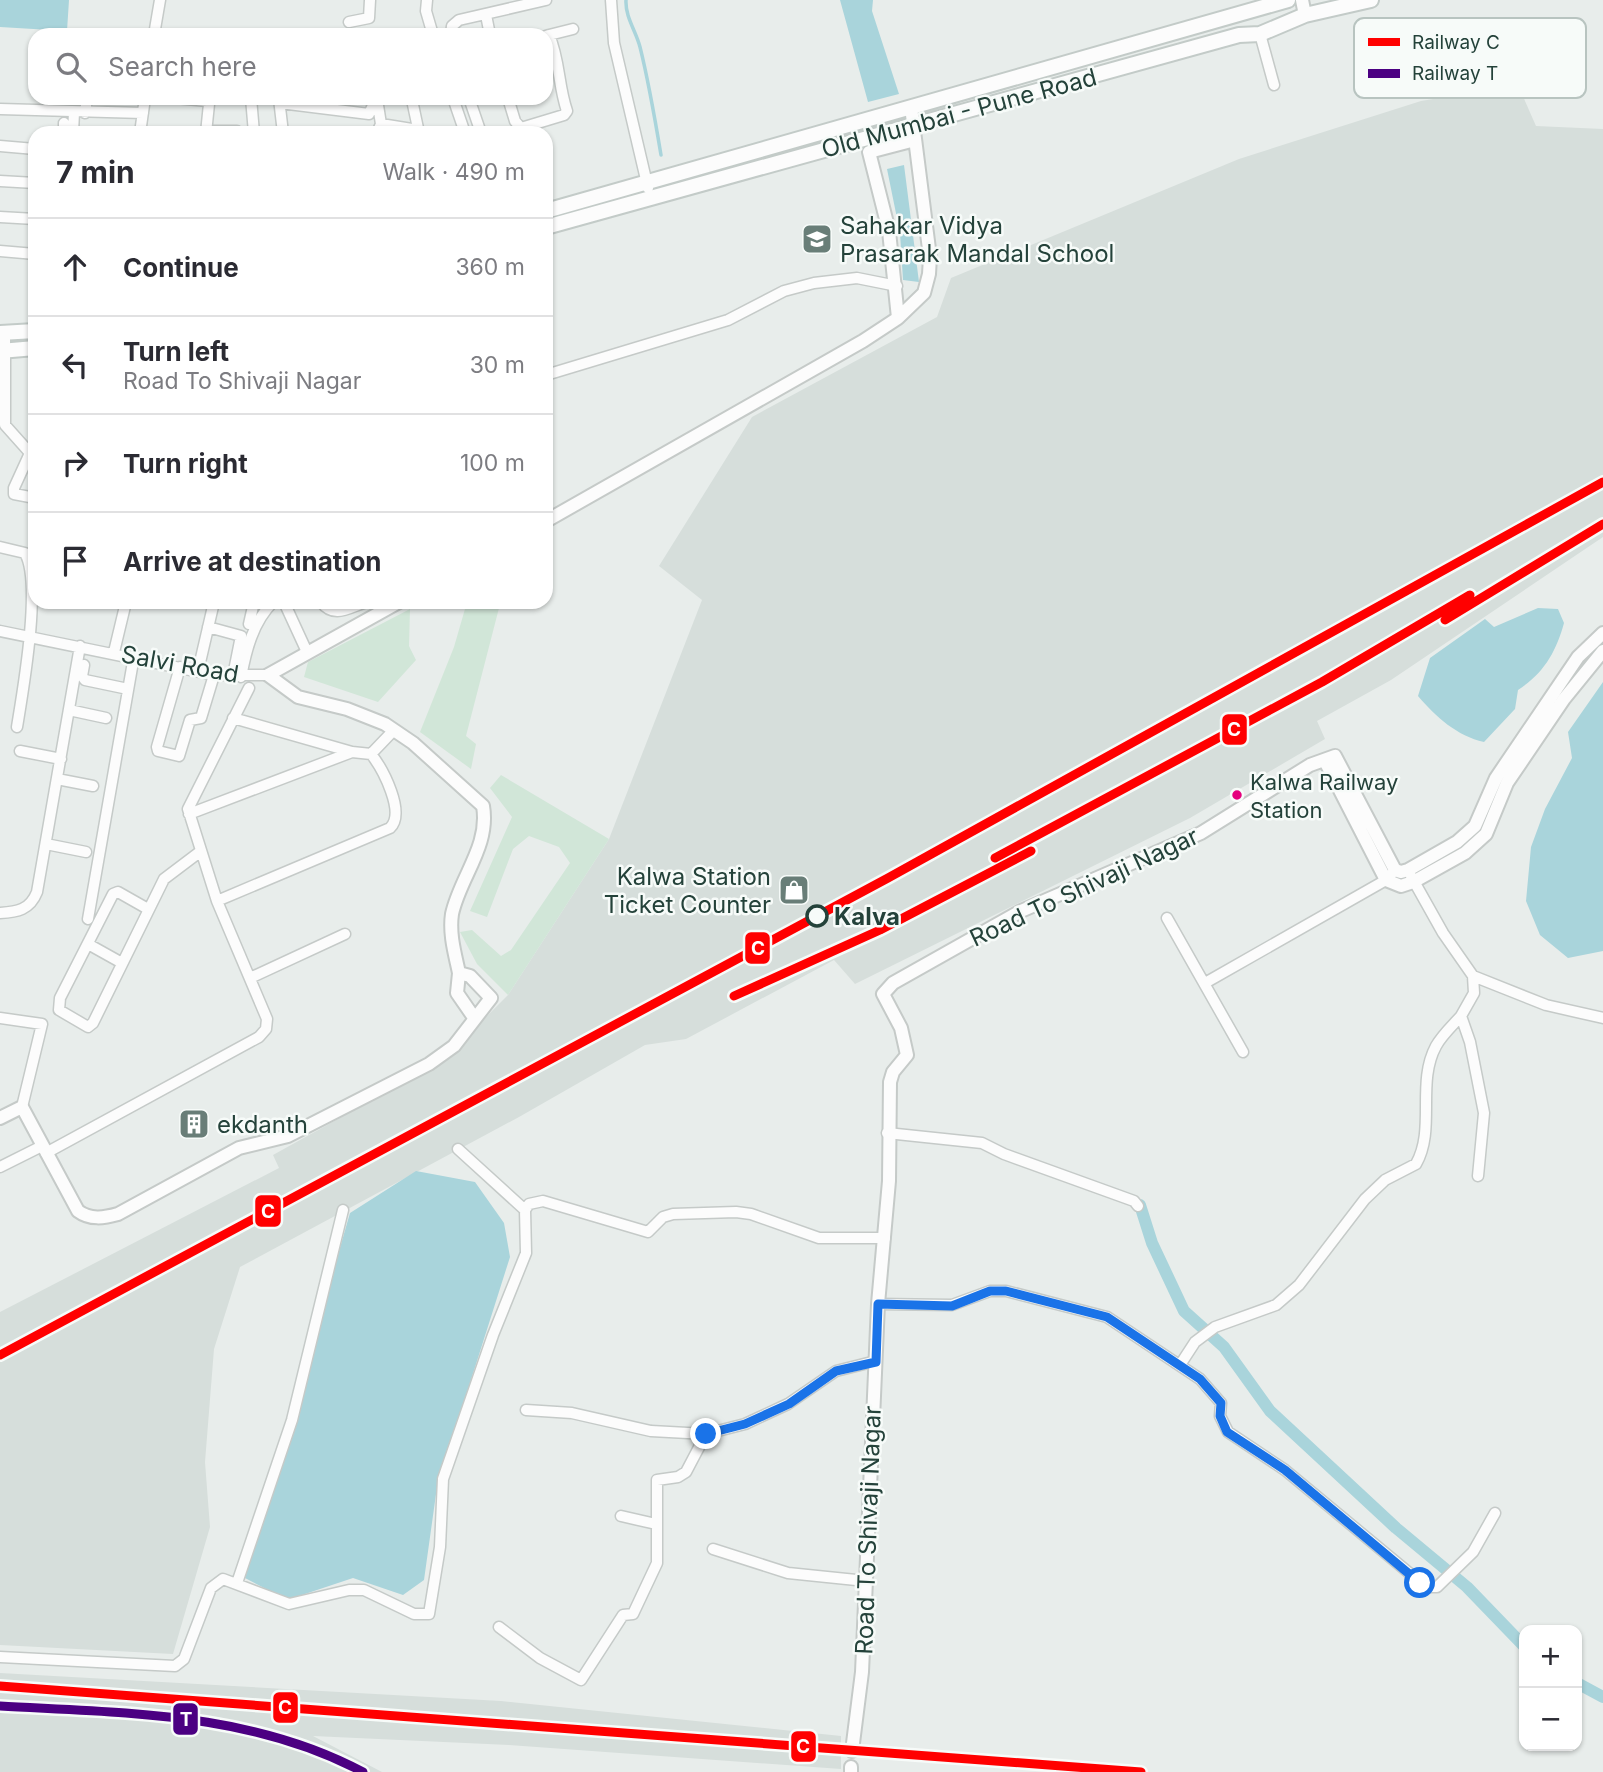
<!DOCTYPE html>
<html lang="en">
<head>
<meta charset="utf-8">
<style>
  body { margin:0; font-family:Inter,sans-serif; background:#f7f7f7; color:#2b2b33 }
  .controls { position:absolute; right:21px; bottom:21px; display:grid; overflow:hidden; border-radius:14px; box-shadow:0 2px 5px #0004 }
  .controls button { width:63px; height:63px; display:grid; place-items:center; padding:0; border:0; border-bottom:2px solid #e1e1e2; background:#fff; color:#2b2b33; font:35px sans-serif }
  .stop { position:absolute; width:21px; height:21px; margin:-16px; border:5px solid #1a73e8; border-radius:50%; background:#fff }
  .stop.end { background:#1a73e8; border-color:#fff; box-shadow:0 2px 7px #0008 }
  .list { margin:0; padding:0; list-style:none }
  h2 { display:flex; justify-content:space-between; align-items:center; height:91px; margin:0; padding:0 28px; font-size:30px }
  h2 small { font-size:23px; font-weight:400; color:#7c7c81 }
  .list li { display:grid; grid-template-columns:46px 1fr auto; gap:21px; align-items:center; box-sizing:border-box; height:98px; padding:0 28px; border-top:2px solid #e1e1e2 }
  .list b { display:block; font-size:26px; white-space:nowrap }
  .list p { margin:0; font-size:23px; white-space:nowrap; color:#7c7c81 }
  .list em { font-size:23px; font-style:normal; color:#7c7c81 }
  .icon { flex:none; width:38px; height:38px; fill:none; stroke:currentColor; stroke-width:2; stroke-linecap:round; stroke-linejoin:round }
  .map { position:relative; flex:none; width:1603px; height:1772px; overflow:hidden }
  .search { position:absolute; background:#fff; box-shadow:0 2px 5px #0004; left:28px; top:28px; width:525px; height:77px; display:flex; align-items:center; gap:18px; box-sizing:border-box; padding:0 24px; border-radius:21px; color:#7c7c81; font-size:26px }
  .panel { position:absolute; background:#fff; box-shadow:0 2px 5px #0004; left:28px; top:126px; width:525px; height:483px; border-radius:21px }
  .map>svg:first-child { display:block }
  .built { fill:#d6dedb }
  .green { fill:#d1e6d8 }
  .water { fill:#a9d4db }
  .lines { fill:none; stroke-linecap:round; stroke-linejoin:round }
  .stream { stroke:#a9d4db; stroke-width:3.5 }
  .canal { stroke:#a9d4db; stroke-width:12 }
  .minor-casing { stroke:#c5cac8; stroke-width:13 }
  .tertiary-casing { stroke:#c5cac8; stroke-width:16 }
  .secondary-casing { stroke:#c3cbc8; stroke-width:18 }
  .minor { stroke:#fcfcfc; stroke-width:10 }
  .tertiary { stroke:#fcfcfc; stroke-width:12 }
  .secondary { stroke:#fcfcfc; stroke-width:14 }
  .rail-1-casing { stroke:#f7fbf9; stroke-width:14 }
  .rail-2-casing { stroke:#f7fbf9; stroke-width:14 }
  .rail-1 { stroke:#f00; stroke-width:9 }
  .rail-2 { stroke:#4b0082; stroke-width:9 }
  .route { stroke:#1a73e8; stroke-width:9 }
  .bus-dot { fill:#e5007d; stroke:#f7fbf9; stroke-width:2.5 }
  .stop-dot { fill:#f7fbf9; stroke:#24423a; stroke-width:3.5 }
  .labels { text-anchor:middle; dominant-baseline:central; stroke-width:5; stroke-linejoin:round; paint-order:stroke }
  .bus-label { font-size:22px; fill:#24423a; stroke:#f7fbf9; text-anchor:start }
  .street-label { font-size:24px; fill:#24423a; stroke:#f7fbf9 }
  .poi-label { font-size:24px; fill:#24423a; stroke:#f7fbf9; text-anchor:start }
  .stop-label { font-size:24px; font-weight:bold; fill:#24423a; stroke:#f7fbf9; text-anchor:start }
  .key { fill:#f7fbf9; stroke:#b8c4c0; stroke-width:2 }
  .key-label { font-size:19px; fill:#24423a }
  .line-badge { stroke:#f7fbf9; stroke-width:2.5 }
  .badge-label { font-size:19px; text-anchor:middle; font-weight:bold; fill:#fff }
</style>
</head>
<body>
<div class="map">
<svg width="1603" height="1772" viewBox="0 0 1603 1772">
  <rect width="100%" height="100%" fill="#e8edeb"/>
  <!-- built -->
  <path class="built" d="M 1518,85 L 1536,126 L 1603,129 L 1603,537 L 1391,680 L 1317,721 L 1325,739 L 1190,818 L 855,984 L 834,960 L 686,1039 L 645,1045 L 519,1117 L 240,1267 L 214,1349 L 205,1462 L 210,1527 L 173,1654 L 0,1645 L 0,1312 L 279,1168 L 273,1155 L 441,1062 L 508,995 L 609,839 L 702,600 L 659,566 L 752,417 L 937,317 L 951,278 L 1239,159 L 1421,101 Z
    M 0,1673 L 501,1701 L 841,1736 L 841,1769 L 509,1745 L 313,1736 L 382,1772 L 0,1772 Z"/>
  <!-- green -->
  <path class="green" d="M 467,602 L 509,602 L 499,608 L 466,736 L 476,744 L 471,769 L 420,732 L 454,647 Z
    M 410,609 L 409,646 L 416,660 L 378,702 L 304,677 L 308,662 Z
    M 501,775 L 609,839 L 508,995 L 477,964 L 460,932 L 472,930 L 501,956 L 511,950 L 570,863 L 559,847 L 529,836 L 513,849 L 487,917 L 470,911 L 512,817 L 490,788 Z"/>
  <!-- water -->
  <path class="water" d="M 0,0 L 69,0 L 67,31 L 0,27 Z
    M 840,0 L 873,0 L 872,11 L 899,94 L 868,102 Z
    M 904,165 L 919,282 L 903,280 L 900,233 L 887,169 Z
    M 1538,608 L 1558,609 L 1564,623 C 1556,652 1544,673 1518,690 L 1515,709 L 1484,742 C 1457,736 1436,717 1418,696 L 1430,658 L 1485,619 L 1494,627 Z
    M 1603,682 L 1603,951 L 1568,958 L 1540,935 L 1526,901 L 1531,847 L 1545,809 L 1572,758 L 1568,732 Z
    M 416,1171 L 475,1182 L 504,1223 L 510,1257 L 437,1487 L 424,1580 L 403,1595 L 353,1578 L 287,1600 L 245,1578 L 350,1213 Z"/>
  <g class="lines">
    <!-- stream -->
    <path class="stream" d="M 626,0 C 625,17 636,31 640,47 C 649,83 655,119 661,155"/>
    <!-- canal -->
    <path class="canal" d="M 1140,1205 L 1152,1243 L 1184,1311 L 1224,1347 L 1270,1411 L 1396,1528 L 1467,1587 L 1524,1646
      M 1577,1683 L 1603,1697"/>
    <!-- minor casing -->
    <g class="minor-casing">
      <path id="minor" d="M 427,0 L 426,11 L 433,35
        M 611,0 L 614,43 L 648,188
        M 486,15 L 490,35
        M 349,22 L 369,18 L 370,0
        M 1260,34 L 1274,85
        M 154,35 L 160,0
        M 451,35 L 452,26 L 459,20 L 546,0
        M 549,35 L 573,29
        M 176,98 L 207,101 L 207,98
        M 251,98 L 254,133
        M 453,98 L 465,133
        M 469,98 L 481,133
        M 508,98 L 515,121 L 524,132
        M 279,99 L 283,133
        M 377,99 L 381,124 L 377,133
        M 412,100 L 419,133
        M 280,103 L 369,114 L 374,103 L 371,98
        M 0,109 L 143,113
        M 85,113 L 87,98
        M 381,124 L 418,130
        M 521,128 L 564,115 L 567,111 C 558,85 560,60 549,35 L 546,36
        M 206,131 L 237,131
        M 64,133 L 64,123
        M 73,133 L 74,112
        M 140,133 L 145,98
        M 206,133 L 209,104 L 207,101
        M 0,146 L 35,149
        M 0,181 L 35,183
        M 0,217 L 35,219
        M 0,251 L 35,254
        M 5,333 L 5,425 L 30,453 L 35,454
        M 546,375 L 728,320 L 784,291 L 814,283 L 857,278 L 897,286
        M 30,453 L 14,488 L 14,494 L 35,498
        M 0,547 L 25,553 C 42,583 23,690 17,727
        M 284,602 L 307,652
        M 321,602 C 334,619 348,608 366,602
        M 249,624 L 254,602
        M 208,627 L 241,636 L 233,676
        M 0,631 L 214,675 L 268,675
        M 114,652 L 126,602
        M 84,665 L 82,676 L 85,680 L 128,689
        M 180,667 L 157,747 L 158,751 L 179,756 L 190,720 L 201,718 L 214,675
        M 198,671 L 214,602
        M 241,677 C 246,650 253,622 273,602
        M 69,710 L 106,718
        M 20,751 L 61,759
        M 371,754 L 394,730
        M 57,779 L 93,786
        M 189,814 L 352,752
        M 46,844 L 86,852
        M 1411,876 L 1443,933 L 1473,976 L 1546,1005 L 1603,1018
        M 217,901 L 188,809 L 249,688
        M 148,909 L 118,892 L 113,894 L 60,998 L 59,1010 L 88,1027 L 93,1023 L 164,879 L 201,851
        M 0,913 C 17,912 30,910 37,892 L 80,646
        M 1167,918 L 1243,1052
        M 88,919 L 134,656
        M 88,944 L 122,963
        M 1473,976 L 1474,993 L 1461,1016 L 1470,1042 L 1484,1113 L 1478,1176
        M 250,978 L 345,934
        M 1205,983 L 1386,880 L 1395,870
        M 0,1018 L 42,1024 L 22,1107
        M 887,1133 L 982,1143 L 1004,1154 L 1134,1201 L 1138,1206
        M 458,1149 L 525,1210
        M 46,1153 L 259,1037 L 266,1029 L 267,1019 L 217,901 L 390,828 C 406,813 383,769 371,754 L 352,752 L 233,718
        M 0,1167 L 42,1146
        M 878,1304 L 952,1305 L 990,1291 L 1006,1291 L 1107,1317 L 1200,1379 L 1221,1403 L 1220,1416 L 1228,1432 L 1285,1470 L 1426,1587 L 1437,1587 L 1473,1552 L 1495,1513
        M 1180,1365 L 1195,1342 L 1215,1327 L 1276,1305 L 1299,1285 L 1365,1199 L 1385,1180 L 1416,1164 C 1436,1129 1416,1083 1436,1046 C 1442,1035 1453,1025 1461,1016
        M 526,1410 L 572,1413 L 651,1431 L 706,1434 L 745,1424 L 788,1404 L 836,1371 L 876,1361
        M 621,1516 L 656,1524
        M 713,1549 L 788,1573 L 866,1581
        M 237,1583 L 292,1420 L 343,1210
        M 499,1627 L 540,1658 L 581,1680 L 623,1615 L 633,1614 L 657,1563 L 657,1480 L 678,1477 L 686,1472 L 706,1434
        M 0,1657 L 175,1666 L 184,1659 L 211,1588 L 223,1579 L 289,1604 L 349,1590 L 364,1590 L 414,1614 L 429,1614 L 440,1547 L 443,1479 L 493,1335 L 526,1253 L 525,1210 L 529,1204 L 543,1201 L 648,1232 L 663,1217 L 673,1214 L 736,1212 L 751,1214 L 819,1238 L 885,1238"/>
    </g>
    <!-- tertiary casing -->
    <g class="tertiary-casing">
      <path id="tertiary" d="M 1302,0 L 1305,15
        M 898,318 L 889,231 L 869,152 L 915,140
        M 546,521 L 863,341 L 898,318 L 924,293 L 929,274 L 930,257 L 911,107
        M 1325,761 L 1386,880 L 1401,886 L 1413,882 L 1465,853 L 1486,834 L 1507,783 L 1564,699 L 1603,651
        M 459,973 L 457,993 L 475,1019
        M 0,1118 L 22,1107 L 78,1211 C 90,1220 104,1218 118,1214 L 239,1148 L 288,1136 L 429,1064 L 454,1046 L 491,998 L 470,976 L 459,973 C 455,954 449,934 452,914 C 460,877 490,846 483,806 L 413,743 L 385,724 L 347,709 L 298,697 L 268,675 L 399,602
        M 852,1751 L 862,1672 L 878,1304 L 889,1181 L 890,1082 L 893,1072 L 907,1055 L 901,1028 L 883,994 L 893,983 L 1021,911 L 1201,833 L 1310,765 L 1335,756 L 1395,870 L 1401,872 L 1408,870 L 1457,842 L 1475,826 L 1496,778 L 1578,657 L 1603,633
        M 851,1772 L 851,1767"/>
    </g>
    <!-- secondary casing -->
    <g class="secondary-casing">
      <path id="secondary" d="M 546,211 L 1288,0
        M 546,227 L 1239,35 L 1260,34 L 1305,15 L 1371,0
        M 0,333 L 35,331
        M 0,351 L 35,348"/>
    </g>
    <!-- minor -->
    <use href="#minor" class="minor"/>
    <!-- tertiary -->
    <use href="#tertiary" class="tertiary"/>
    <!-- secondary -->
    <use href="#secondary" class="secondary"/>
    <!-- rail-1 casing -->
    <g class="rail-1-casing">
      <path id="rail-1" d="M 1445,620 L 1603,524
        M 995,858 L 1322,682 L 1470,595
        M 734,996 L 880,930 L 1031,851
        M 0,1355 L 888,878 L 1603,482
        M 0,1686 L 1141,1772"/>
    </g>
    <!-- rail-2 casing -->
    <g class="rail-2-casing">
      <path id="rail-2" d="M 0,1706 C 124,1713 251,1712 363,1772"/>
    </g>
    <!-- rail-1 -->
    <use href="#rail-1" class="rail-1"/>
    <!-- rail-2 -->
    <use href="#rail-2" class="rail-2"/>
  </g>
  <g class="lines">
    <!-- route -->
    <path class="route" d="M 706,1434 L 745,1424 L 789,1404 L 836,1371 L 876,1362 L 878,1304 L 952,1306 L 990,1291 L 1006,1291 L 1107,1317 L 1200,1379 L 1221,1403 L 1220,1416 L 1227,1432 L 1285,1470 L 1420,1583"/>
  </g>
  <!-- icons -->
  <defs>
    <g id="school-square" transform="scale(1.575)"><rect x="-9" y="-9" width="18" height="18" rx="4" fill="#697e78" stroke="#f7fbf9"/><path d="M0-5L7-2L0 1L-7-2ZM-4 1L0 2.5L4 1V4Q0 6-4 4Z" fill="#fff"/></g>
    <g id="shop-square" transform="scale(1.575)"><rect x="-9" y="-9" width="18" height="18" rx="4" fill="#697e78" stroke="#f7fbf9"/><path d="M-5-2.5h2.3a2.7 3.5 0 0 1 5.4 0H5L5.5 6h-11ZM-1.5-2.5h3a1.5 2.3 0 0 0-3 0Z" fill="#fff"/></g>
    <g id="building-square" transform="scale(1.575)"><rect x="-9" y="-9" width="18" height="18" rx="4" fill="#697e78" stroke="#f7fbf9"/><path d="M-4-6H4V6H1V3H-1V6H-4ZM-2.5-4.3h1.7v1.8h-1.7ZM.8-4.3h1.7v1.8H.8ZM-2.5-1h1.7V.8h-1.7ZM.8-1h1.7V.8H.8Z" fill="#fff"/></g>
  </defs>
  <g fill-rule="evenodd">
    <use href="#school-square" x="817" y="239"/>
    <use href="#shop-square" x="794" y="890"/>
    <use href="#building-square" x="194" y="1124"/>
  </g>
  <!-- markers -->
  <circle class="bus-dot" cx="1237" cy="795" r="6"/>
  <circle class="stop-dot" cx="817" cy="916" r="10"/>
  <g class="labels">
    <!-- bus labels -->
    <g class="bus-label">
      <text x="1250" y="782">Kalwa Railway<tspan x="1250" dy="28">Station</tspan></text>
    </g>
    <!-- street labels -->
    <g class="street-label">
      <text transform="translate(959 113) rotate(-15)">Old Mumbai - Pune Road</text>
      <text transform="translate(180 664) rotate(10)">Salvi Road</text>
      <text transform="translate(1084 887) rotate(-25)">Road To Shivaji Nagar</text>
      <text transform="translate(868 1530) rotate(-88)">Road To Shivaji Nagar</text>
    </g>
    <!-- poi labels -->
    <g class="poi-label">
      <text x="840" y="225">Sahakar Vidya<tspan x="840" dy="28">Prasarak Mandal School</tspan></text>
      <text x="771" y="876" text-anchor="end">Kalwa Station<tspan x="771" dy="28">Ticket Counter</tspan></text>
      <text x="217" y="1124">ekdanth</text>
    </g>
    <!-- stop labels -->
    <g class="stop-label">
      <text x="834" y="916">Kalva</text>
    </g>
  </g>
  <!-- legend -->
  <rect x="1354" y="18" width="232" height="80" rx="10" class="key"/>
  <rect x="1368" y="38" width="32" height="8" fill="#f00"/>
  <rect x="1368" y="69" width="32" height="9" fill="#4b0082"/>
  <g class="key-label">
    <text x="1412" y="49">Railway C</text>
    <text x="1412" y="80">Railway T</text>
  </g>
  <g class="line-badge">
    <rect x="1221" y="713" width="27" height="33" rx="7" fill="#f00"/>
    <rect x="744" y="931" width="27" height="34" rx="7" fill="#f00"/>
    <rect x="254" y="1194" width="28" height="34" rx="7" fill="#f00"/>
    <rect x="272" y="1691" width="27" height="33" rx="7" fill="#f00"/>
    <rect x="172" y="1702" width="27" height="34" rx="7" fill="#4b0082"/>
    <rect x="790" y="1730" width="27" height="33" rx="7" fill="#f00"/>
  </g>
  <g class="badge-label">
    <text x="1234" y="736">C</text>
    <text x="758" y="955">C</text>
    <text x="268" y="1218">C</text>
    <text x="285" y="1714">C</text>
    <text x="186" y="1726">T</text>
    <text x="803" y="1753">C</text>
  </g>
</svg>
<div class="controls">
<button>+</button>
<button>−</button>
</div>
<div class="stop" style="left:1420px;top:1583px"></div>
<div class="stop end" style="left:706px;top:1434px"></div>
<div class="search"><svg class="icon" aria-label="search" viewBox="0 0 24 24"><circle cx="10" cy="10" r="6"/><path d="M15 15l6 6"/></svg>Search here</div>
<section class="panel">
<h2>7 min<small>Walk · 490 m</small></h2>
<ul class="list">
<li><svg class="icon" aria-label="ahead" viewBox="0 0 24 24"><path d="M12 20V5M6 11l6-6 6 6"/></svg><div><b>Continue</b></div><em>360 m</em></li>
<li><svg class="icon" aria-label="left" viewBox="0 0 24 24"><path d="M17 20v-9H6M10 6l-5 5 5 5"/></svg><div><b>Turn left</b><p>Road To Shivaji Nagar</p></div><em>30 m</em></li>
<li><svg class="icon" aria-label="right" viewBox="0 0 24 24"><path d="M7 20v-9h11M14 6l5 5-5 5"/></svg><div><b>Turn right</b></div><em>100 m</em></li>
<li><svg class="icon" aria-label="arrive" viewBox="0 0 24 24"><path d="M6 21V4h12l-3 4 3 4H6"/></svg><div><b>Arrive at destination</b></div></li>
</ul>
</section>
</div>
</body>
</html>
